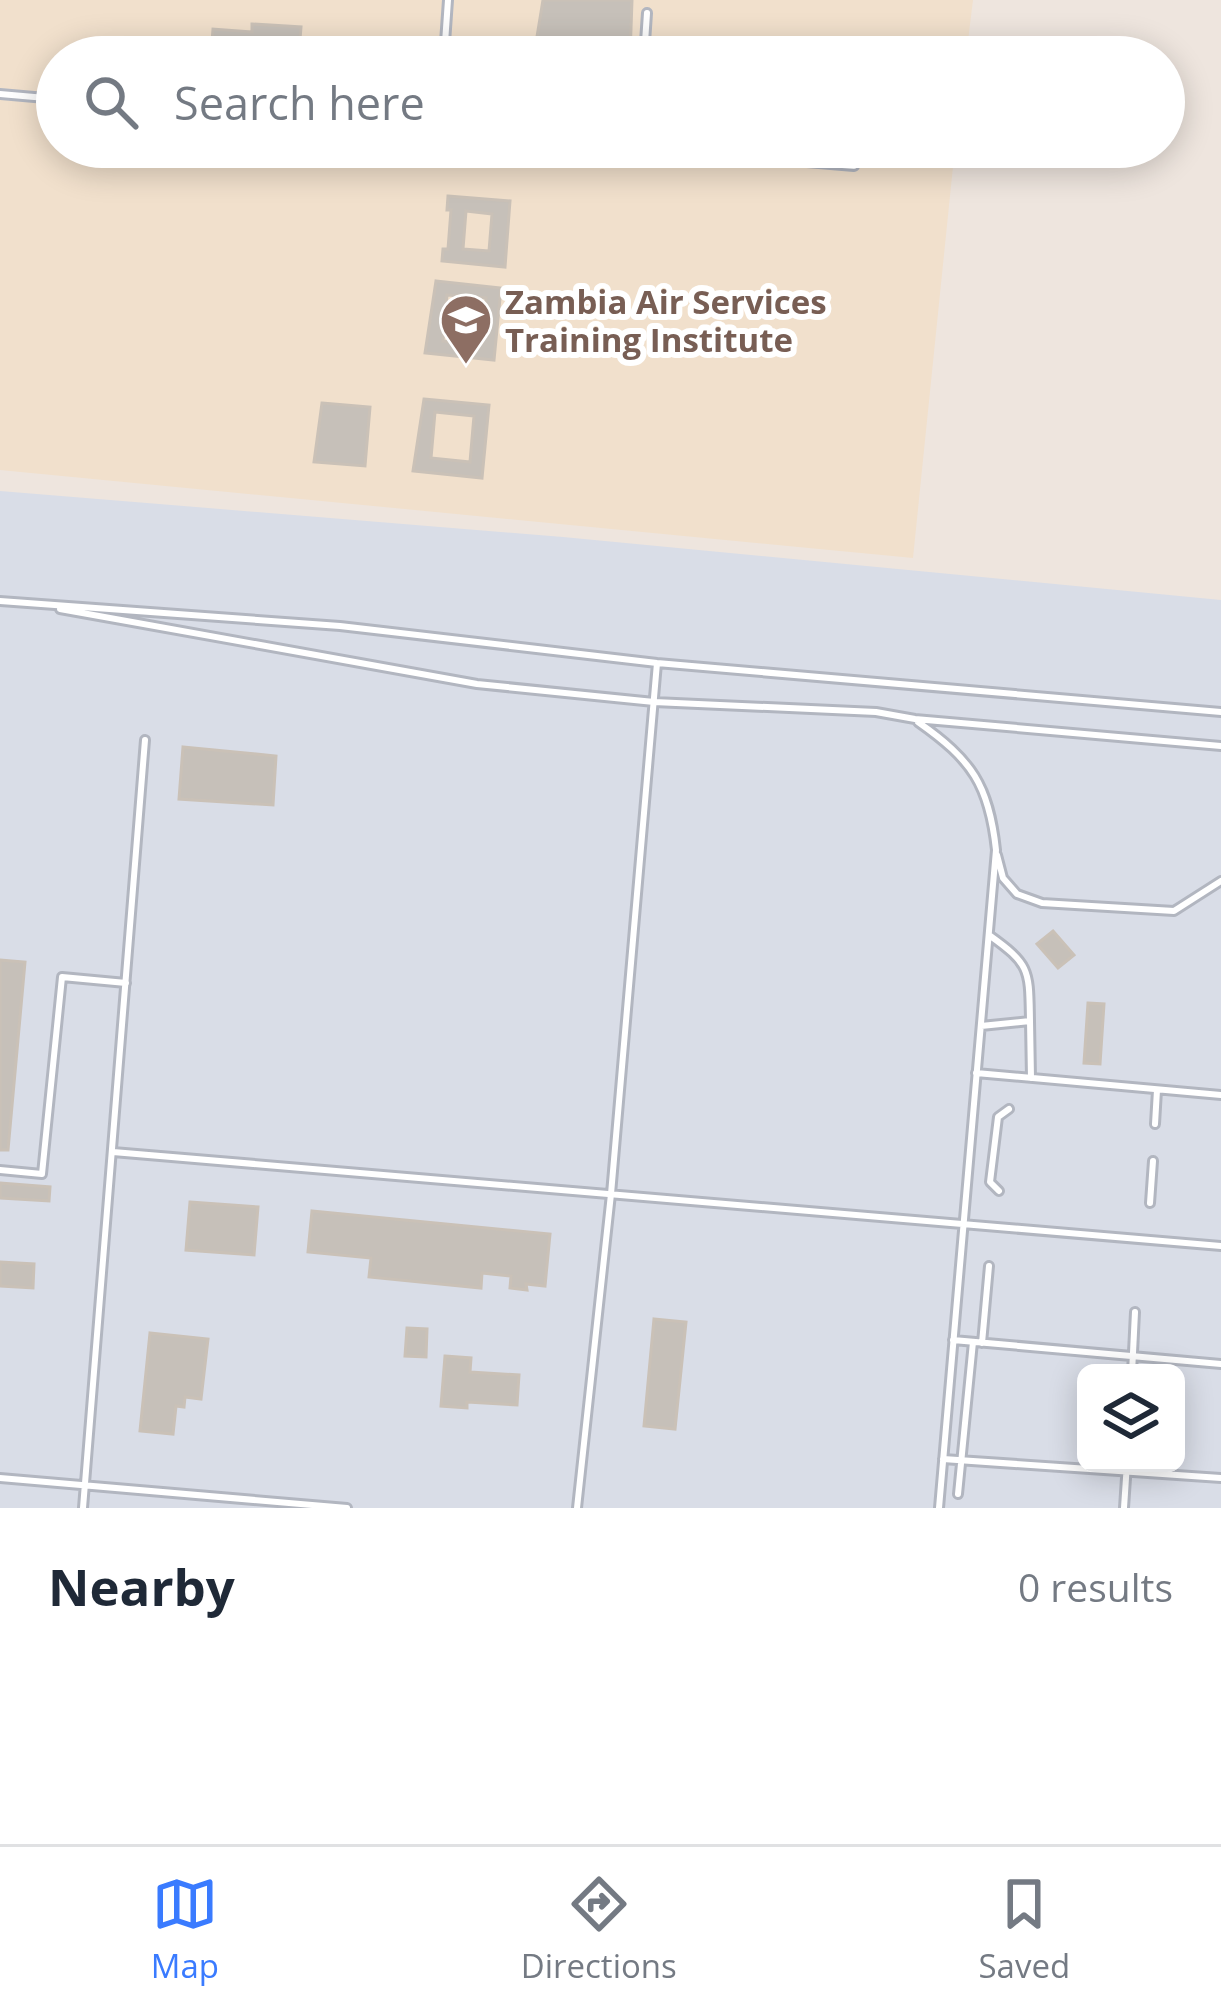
<!DOCTYPE html>
<html lang="en">
<head>
<meta charset="utf-8">
<style>
  body { margin:0; font-family:"Open Sans",sans-serif; background:#f2f2f3; color:#1f2937 }
  .controls { position:absolute; right:36px; bottom:36px; display:grid; overflow:hidden; border-radius:18px; box-shadow:0 6px 30px #0003 }
  .controls button { width:108px; height:108px; display:grid; place-items:center; padding:0; border:0; border-bottom:3px solid #e0e1e3; background:#fff; color:#1f2937; font:60px sans-serif }
  .list { margin:0; padding:0; list-style:none }
  h2 { display:flex; justify-content:space-between; align-items:center; height:156px; margin:0; padding:0 48px; font-size:51px }
  h2 small { font-size:39px; font-weight:400; color:#747a83 }
  .icon { flex:none; width:66px; height:66px; fill:none; stroke:currentColor; stroke-width:2; stroke-linecap:round; stroke-linejoin:round }
  .map { position:relative; flex:none; width:1221px; height:1508px; overflow:hidden }
  .search { position:absolute; background:#fff; box-shadow:0 6px 30px #0003; left:36px; right:36px; top:36px; height:132px; display:flex; align-items:center; gap:30px; box-sizing:border-box; padding:0 42px; border-radius:66px; color:#747a83; font-size:45px }
  .sheet { height:336px; background:#fff }
  nav { display:flex; justify-content:space-around; align-items:center; box-sizing:border-box; height:168px; border-top:3px solid #e0e1e3; background:#fff; font-size:33px; color:#747a83 }
  nav a { display:grid; justify-items:center; gap:6px }
  nav .on { color:#3a7bff }
  .map>svg:first-child { display:block }
  .education { fill:#f1e0cc }
  .airport { fill:#d9dde7; fill-rule:evenodd }
  .building { fill:#c6c0b9; stroke:#cac1b7; stroke-width:3; fill-rule:evenodd }
  .lines { fill:none; stroke-linecap:round; stroke-linejoin:round }
  .lane-casing { stroke:#b2b6c0; stroke-width:12 }
  .lane { stroke:#fff; stroke-width:6 }
  .labels { text-anchor:middle; dominant-baseline:central; stroke-width:12; stroke-linejoin:round; paint-order:stroke }
  .education-label { font-size:33px; font-weight:bold; fill:#785e54; stroke:#fff; text-anchor:start }
</style>
</head>
<body>
<div class="map">
<svg width="1221" height="1508" viewBox="0 0 1221 1508">
  <rect width="100%" height="100%" fill="#eee5de"/>
  <!-- education -->
  <path class="education" d="M 0,0 L 973,0 L 966,57 L 57,57 L 57,147 L 955,147 L 913,558 L 0,470 Z"/>
  <!-- airport -->
  <path class="airport" d="M 0,491 L 563,537 L 1221,600 L 1221,1508 L 0,1508 ZM 1086,1373 L 1176,1373 L 1176,1463 L 1086,1463 Z"/>
  <!-- building -->
  <path class="building" d="M 543,0 L 632,0 L 630,57 L 535,49 Z
    M 252,24 L 301,27 L 299,52 L 250,49 L 250,57 L 211,55 L 213,29 L 252,32 Z
    M 448,196 L 510,201 L 505,267 L 442,261 L 443,249 L 448,249 L 451,210 L 447,210 ZM 466,211 L 492,214 L 489,251 L 463,249 Z
    M 436,281 L 501,288 L 494,360 L 425,353 ZM 447,295 L 486,298 L 482,344 L 443,341 Z
    M 424,399 L 489,405 L 482,478 L 413,471 ZM 435,412 L 474,416 L 470,462 L 431,458 Z
    M 322,403 L 370,407 L 365,466 L 314,462 Z
    M 183,747 L 276,756 L 273,805 L 179,799 Z
    M 1053,931 L 1074,955 L 1058,968 L 1037,944 Z
    M 0,960 L 25,962 L 8,1150 L 0,1150 Z
    M 1088,1003 L 1104,1004 L 1100,1064 L 1084,1063 Z
    M 0,1183 L 50,1187 L 49,1201 L 0,1198 Z
    M 190,1202 L 258,1207 L 254,1255 L 186,1250 Z
    M 312,1211 L 550,1234 L 545,1286 L 526,1284 L 527,1290 L 510,1288 L 511,1276 L 482,1273 L 481,1288 L 369,1277 L 371,1258 L 308,1252 Z
    M 0,1262 L 34,1264 L 33,1288 L 0,1286 Z
    M 654,1319 L 686,1322 L 675,1429 L 644,1426 Z
    M 407,1328 L 427,1329 L 426,1357 L 405,1356 Z
    M 150,1333 L 208,1339 L 201,1399 L 185,1397 L 184,1407 L 176,1406 L 173,1434 L 140,1431 Z
    M 445,1356 L 471,1358 L 470,1372 L 519,1375 L 517,1405 L 467,1402 L 467,1408 L 441,1406 Z"/>
  <g class="lines">
    <!-- lane casing -->
    <g class="lane-casing">
      <path id="lane" d="M 444,49 L 521,57
        M 444,57 L 448,0
        M 644,57 L 647,13
        M 0,94 L 57,99
        M 626,147 L 854,166
        M 0,601 L 340,626 L 657,663 L 1221,712
        M 60,609 L 477,684 L 654,702 L 876,712 L 915,719 L 1221,746
        M 918,722 C 972,760 989,785 996,850 L 939,1508
        M 997,855 L 1003,878 L 1017,894 L 1042,903 L 1174,911 L 1221,881
        M 1030,1021 L 1031,1078
        M 981,1026 L 1030,1021 C 1029,970 1031,965 989,935
        M 976,1073 L 1221,1095
        M 1155,1124 L 1157,1090
        M 113,1152 L 1221,1246
        M 0,1170 L 42,1174 L 62,977 L 126,983
        M 999,1191 L 990,1182 L 998,1117 L 1009,1109
        M 1150,1203 L 1153,1161
        M 953,1340 L 1221,1364
        M 982,1343 L 989,1266
        M 1132,1373 L 1135,1312
        M 943,1459 L 1221,1478
        M 0,1478 L 347,1508
        M 958,1494 L 973,1342
        M 83,1508 L 145,740
        M 577,1508 L 611,1194 L 657,663
        M 1124,1508 L 1127,1463"/>
    </g>
    <!-- lane -->
    <use href="#lane" class="lane"/>
  </g>
  <!-- icons -->
  <defs>
    <g id="university-pin" transform="scale(2.7)"><path d="M0 17L-7.5 6A9.5 9.5 0 1 1 7.5 6Z" fill="#8d6e63" stroke="#fff"/><path d="M0-5L7-2L0 1L-7-2ZM-4 1L0 2.5L4 1V4Q0 6-4 4Z" fill="#fff"/></g>
  </defs>
  <g fill-rule="evenodd">
    <use href="#university-pin" x="466" y="320"/>
  </g>
  <g class="labels">
    <!-- education labels -->
    <g class="education-label">
      <text x="505" y="301">Zambia Air Services<tspan x="505" dy="38">Training Institute</tspan></text>
    </g>
  </g>
</svg>
<div class="controls">
<button><svg class="icon" aria-label="layers" viewBox="0 0 24 24"><path d="M12 4l9 5-9 5-9-5zM3 14l9 5 9-5"/></svg></button>
</div>
<div class="search"><svg class="icon" aria-label="search" viewBox="0 0 24 24"><circle cx="10" cy="10" r="6"/><path d="M15 15l6 6"/></svg>Search here</div>
</div>
<section class="sheet">
<h2>Nearby<small>0 results</small></h2>
<ul class="list">
</ul>
</section>
<nav>
<a class="on"><svg class="icon" aria-label="map" viewBox="0 0 24 24"><path d="M3 6l6-2 6 2 6-2v14l-6 2-6-2-6 2zM9 4v14M15 6v14"/></svg>Map</a>
<a><svg class="icon" aria-label="directions" viewBox="0 0 24 24"><path d="M12 3l9 9-9 9-9-9zM9 14v-3h6M13 9l2 2-2 2"/></svg>Directions</a>
<a><svg class="icon" aria-label="saved" viewBox="0 0 24 24"><path d="M7 4h10v16l-5-4-5 4z"/></svg>Saved</a>
</nav>
</body>
</html>
